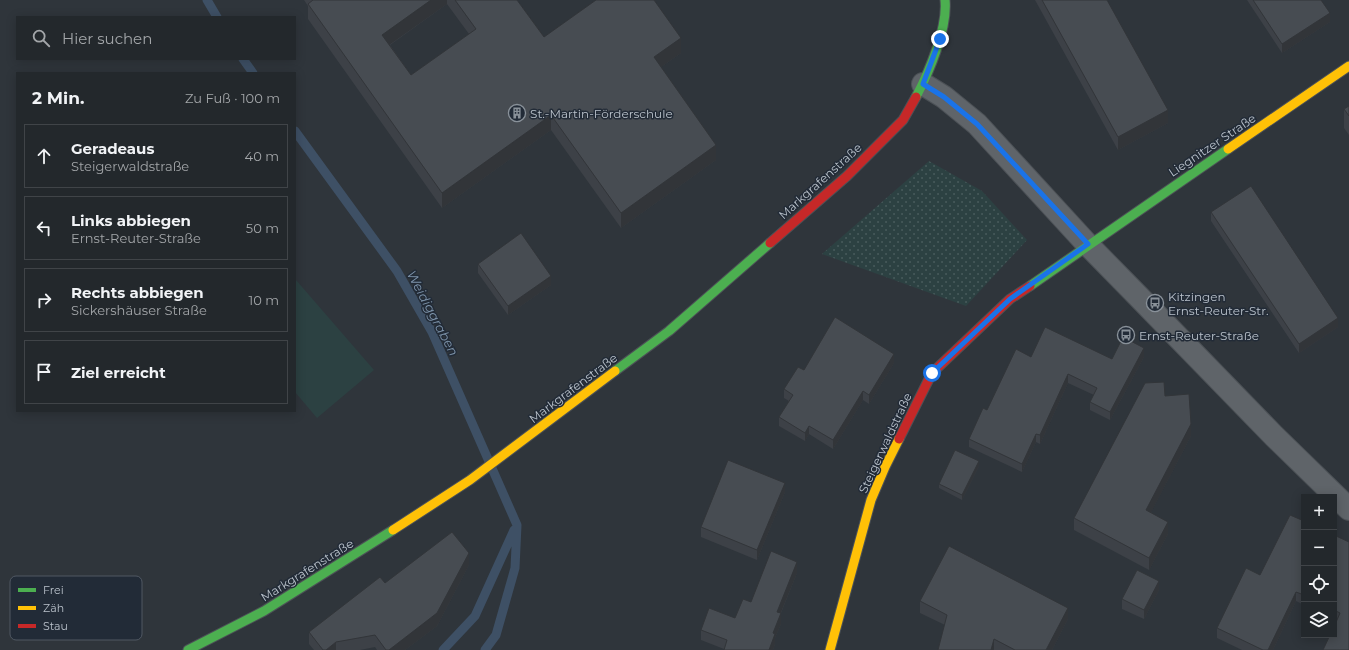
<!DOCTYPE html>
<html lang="de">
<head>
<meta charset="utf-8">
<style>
  body { margin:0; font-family:Montserrat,sans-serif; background:#2f3438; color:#f1f3f6 }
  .controls { position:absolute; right:12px; bottom:12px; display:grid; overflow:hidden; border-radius:0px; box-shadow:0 2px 10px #0003 }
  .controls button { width:36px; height:36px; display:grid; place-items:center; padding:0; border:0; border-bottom:1px solid #404448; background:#23282c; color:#f1f3f6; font:20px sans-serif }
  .stop { position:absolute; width:12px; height:12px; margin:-9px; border:3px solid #1a73e8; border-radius:50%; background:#fff }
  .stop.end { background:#1a73e8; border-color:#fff; box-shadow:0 1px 4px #0008 }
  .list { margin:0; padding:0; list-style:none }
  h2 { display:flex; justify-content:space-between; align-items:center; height:52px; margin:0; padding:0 16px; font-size:17px }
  h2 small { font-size:13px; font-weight:400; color:#a3a6a9 }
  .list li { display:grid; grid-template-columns:26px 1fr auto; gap:12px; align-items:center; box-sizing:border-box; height:64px; margin:0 8px 8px; padding:0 8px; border:1px solid #404448; border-radius:0px }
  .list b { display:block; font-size:15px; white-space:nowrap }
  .list p { margin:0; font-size:13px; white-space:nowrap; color:#a3a6a9 }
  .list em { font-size:13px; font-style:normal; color:#a3a6a9 }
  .icon { flex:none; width:22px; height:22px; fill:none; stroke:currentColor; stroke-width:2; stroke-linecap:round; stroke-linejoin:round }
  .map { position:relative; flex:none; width:1349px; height:650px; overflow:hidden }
  .search { position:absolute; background:#23282c; box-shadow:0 2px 10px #0003; left:16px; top:16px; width:280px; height:44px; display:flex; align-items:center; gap:10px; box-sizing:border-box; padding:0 14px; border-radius:0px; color:#a3a6a9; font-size:15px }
  .panel { position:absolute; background:#23282c; box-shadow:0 2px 10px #0003; left:16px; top:72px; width:280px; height:340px; border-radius:0px }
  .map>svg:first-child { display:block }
  .grass { fill:url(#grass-dots) }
  .pitch { fill:#2c4142 }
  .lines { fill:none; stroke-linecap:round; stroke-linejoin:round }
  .stream { stroke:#3e5065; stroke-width:9 }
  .street-casing { stroke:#4c5156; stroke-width:24 }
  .fast-casing { stroke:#4c5156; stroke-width:11 }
  .slow-casing { stroke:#4c5156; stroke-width:11 }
  .jam-casing { stroke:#4c5156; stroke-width:11 }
  .street { stroke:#5f6469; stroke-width:22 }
  .fast { stroke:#4caf50; stroke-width:9 }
  .slow { stroke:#ffc107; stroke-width:9 }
  .jam { stroke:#c62828; stroke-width:9 }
  .wall { fill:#3d4147; fill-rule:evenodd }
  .shaded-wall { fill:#323539 }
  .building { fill:#474c52; stroke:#323539 }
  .route { stroke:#1a73e8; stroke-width:5 }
  .labels { text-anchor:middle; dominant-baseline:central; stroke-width:3; stroke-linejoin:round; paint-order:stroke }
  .poi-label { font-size:12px; fill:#bac2cb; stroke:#222b37; text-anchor:start }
  .street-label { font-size:12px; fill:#bac2cb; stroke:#222b37 }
  .water-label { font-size:13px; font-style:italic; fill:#7e94ab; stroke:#222b37 }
  .key { fill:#222b37; stroke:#505863; stroke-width:1 }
  .key-label { font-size:11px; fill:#bac2cb }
</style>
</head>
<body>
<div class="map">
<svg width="1349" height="650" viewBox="0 0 1349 650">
  <defs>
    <pattern id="grass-dots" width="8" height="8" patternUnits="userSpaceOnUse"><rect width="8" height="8" fill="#2c4142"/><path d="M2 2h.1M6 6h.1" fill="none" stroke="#485b5c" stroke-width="1.8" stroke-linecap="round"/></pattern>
  </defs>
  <rect width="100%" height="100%" fill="#2f353b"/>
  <!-- grass -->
  <path class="grass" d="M 929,161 L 982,191 L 1027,240 L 966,306 L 822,254 Z"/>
  <!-- pitch -->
  <path class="pitch" d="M 296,280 L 374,370 L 317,418 L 295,392 L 295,281 Z"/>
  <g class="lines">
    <!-- stream -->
    <path class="stream" d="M 207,0 L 217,17
      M 243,59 L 253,73
      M 295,131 L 397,271 L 432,332 L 517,525 L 515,568 L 496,635 L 485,650
      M 443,650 L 475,616 L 514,530"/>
    <!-- street casing -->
    <g class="street-casing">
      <path id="street" d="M 923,84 L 944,97 L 977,124 L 1088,245 L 1138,296 L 1274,436 L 1349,509"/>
    </g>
    <!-- fast casing -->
    <g class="fast-casing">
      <path id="fast" d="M 916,97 C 929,72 948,28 945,0
        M 1030,286 L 1228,149
        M 615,371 L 669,331 L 770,243
        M 188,650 L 264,611 L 393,530"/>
    </g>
    <!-- slow casing -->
    <g class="slow-casing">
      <path id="slow" d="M 1228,149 L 1349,66
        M 393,530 L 470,480 L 615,371
        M 830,650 L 871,500 L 885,467 L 899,439"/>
    </g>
    <!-- jam casing -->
    <g class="jam-casing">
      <path id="jam" d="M 770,243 L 847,176 L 903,120 L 916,97
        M 899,439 L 932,373 L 1010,299 L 1030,286"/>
    </g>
    <!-- street -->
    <use href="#street" class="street"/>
    <!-- fast -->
    <use href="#fast" class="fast"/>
    <!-- slow -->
    <use href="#slow" class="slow"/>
    <!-- jam -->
    <use href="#jam" class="jam"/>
  </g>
  <!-- wall -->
  <path class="wall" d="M 304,0 L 517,0 L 544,37 L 681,53 L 661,67 L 716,160 L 621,228 L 551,130 L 442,208 L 308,19 L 308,6 ZM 447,4 L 469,34 L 411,75 L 390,45 Z
    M 1035,0 L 1107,0 L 1168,123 L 1118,150 Z
    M 1247,0 L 1321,0 L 1330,22 L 1282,53 Z
    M 1349,106 L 1349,135 L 1344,128 L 1344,109 Z
    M 1211,212 L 1338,327 L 1299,353 L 1211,221 Z
    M 478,264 L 551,285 L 508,315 L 478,273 Z
    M 1031,357 L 1112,359 L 1144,357 L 1110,420 L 1090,410 L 1090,402 L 1094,395 L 1068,383 L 1040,444 L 1036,442 L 1022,472 L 969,447 L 969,439 L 987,410 Z
    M 894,363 L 869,404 L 863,400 L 833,449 L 809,434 L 805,441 L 779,426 L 779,417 L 789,401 L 784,398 L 784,389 L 804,370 Z
    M 1165,396 L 1191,436 L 1151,512 L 1168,534 L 1149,570 L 1074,530 L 1074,518 Z
    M 979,466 L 962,500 L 939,488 L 939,484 Z
    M 785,492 L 757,560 L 701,537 L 701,527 Z
    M 1304,521 L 1304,605 L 1296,601 L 1273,650 L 1242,650 L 1217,638 L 1217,628 Z
    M 1334,535 L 1349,650 L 1337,621 L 1334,619 Z
    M 469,565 L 437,626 L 405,650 L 377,650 L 375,647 L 360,650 L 314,650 L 309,644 L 309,632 L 385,583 Z
    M 797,573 L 781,613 L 781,624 L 775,638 L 775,644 L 773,650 L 724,650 L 724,649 L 701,640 L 701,630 L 735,618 Z
    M 1159,590 L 1144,619 L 1122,609 L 1122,599 Z
    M 920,601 L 1068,619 L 1052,650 L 938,650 L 945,625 L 920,613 Z"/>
  <!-- shaded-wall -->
  <path class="shaded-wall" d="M 431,0 L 447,0 L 447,4 L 382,50 L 382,35 Z
    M 1330,13 L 1330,22 L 1282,53 L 1282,44 Z
    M 681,38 L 681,53 L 654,72 L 654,57 Z
    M 1168,110 L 1168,123 L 1118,150 L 1118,137 Z
    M 551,115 L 551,130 L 442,208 L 442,193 Z
    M 716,145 L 716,160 L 621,228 L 621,213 Z
    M 551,276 L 551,285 L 508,315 L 508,306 Z
    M 1338,318 L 1338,327 L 1299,353 L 1299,344 Z
    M 1144,348 L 1144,357 L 1110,420 L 1110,412 Z
    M 894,354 L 894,363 L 869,404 L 869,395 Z
    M 1068,374 L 1068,383 L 1040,444 L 1040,435 Z
    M 863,391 L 863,400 L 833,449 L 833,440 Z
    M 1191,424 L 1191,436 L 1146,522 L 1146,510 Z
    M 809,426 L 809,434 L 805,441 L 805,433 Z
    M 1036,434 L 1036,442 L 1022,472 L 1022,464 Z
    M 979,461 L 979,466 L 962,500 L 962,495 Z
    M 785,483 L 785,492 L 757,560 L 757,550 Z
    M 1168,522 L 1168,534 L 1149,570 L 1149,558 Z
    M 469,553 L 469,565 L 437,626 L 405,650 L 389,650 Z
    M 797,562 L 797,573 L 777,622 L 777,612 Z
    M 1159,581 L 1159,590 L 1144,619 L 1144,610 Z
    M 1296,592 L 1296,601 L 1273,650 L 1268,650 Z
    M 1068,608 L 1068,619 L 1052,650 L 1046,650 Z
    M 781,613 L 781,624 L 775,638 L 775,644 L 773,650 L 769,650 L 773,633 Z
    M 994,639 L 994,650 L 991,650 Z
    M 336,642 L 336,650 L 326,650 Z"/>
  <!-- building -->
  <path class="building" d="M 313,0 L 431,0 L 382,35 L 411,75 L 476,29 L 455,0 L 517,0 L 544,37 L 596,0 L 654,0 L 681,38 L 654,57 L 716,145 L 621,213 L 551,115 L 442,193 L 308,4 Z
    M 1042,0 L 1107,0 L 1168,110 L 1118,137 Z
    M 1253,0 L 1321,0 L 1330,13 L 1282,44 Z
    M 1349,106 L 1349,116 L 1344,109 Z
    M 1251,186 L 1338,318 L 1299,344 L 1211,212 Z
    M 521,233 L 551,276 L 508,306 L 478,264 Z
    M 835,317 L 894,354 L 869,395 L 863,391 L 833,440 L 809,426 L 805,433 L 779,417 L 793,395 L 784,389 L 798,367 L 804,370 Z
    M 1045,327 L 1112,359 L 1123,337 L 1144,348 L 1110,412 L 1090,402 L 1097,388 L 1068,374 L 1040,435 L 1036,434 L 1022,464 L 969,439 L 983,408 L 987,410 L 1016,349 L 1031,357 Z
    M 1164,382 L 1165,396 L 1189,394 L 1191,424 L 1146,510 L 1168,522 L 1149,558 L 1074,518 L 1145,383 Z
    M 955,450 L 979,461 L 962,495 L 939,484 Z
    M 728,460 L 785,483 L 757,550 L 701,527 Z
    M 1290,515 L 1304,521 L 1304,595 L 1296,592 L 1268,650 L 1263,650 L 1217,628 L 1246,568 L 1260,575 Z
    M 452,532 L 469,553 L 437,613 L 389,650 L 386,650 L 375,635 L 336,642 L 326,650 L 323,650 L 309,632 L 380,577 L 385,583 Z
    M 1334,535 L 1349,542 L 1349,650 L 1323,650 L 1330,635 L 1334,635 L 1334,627 L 1340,613 L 1334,610 Z
    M 949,546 L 1068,608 L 1046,650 L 1015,650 L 994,639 L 991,650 L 938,650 L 947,615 L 920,601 Z
    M 771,551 L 797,562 L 777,612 L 781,613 L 773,633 L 775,634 L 769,650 L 724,650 L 727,640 L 701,630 L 709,608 L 735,618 L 743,599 L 751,602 Z
    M 1137,570 L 1159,581 L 1144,610 L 1122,599 Z"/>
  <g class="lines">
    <!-- route -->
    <path class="route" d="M 932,373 L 1010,299 L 1088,244 L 977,124 L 944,97 L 923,84 L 940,39"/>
  </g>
  <!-- icons -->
  <defs>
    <g id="building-ring" transform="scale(0.9)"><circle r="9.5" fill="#222b37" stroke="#899199" stroke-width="1.5"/><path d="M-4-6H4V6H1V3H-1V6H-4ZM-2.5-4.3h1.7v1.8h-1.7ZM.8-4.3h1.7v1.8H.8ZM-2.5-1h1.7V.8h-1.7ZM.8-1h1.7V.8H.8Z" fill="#899199"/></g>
    <g id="bus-ring" transform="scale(0.9)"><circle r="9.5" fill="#222b37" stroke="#899199" stroke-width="1.5"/><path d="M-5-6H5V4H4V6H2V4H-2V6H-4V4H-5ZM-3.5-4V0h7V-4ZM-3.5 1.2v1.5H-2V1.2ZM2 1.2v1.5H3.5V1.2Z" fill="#899199"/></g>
  </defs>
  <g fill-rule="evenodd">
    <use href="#building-ring" x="517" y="113"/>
    <use href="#bus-ring" x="1155" y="303"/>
    <use href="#bus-ring" x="1126" y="335"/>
  </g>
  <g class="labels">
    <!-- poi labels -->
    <g class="poi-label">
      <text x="530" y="113">St.-Martin-Förderschule</text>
      <text x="1168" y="296">Kitzingen<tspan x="1168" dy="14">Ernst-Reuter-Str.</tspan></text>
      <text x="1139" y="335">Ernst-Reuter-Straße</text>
    </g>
    <!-- street labels -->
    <g class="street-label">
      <text transform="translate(1212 145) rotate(-34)">Liegnitzer Straße</text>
      <text transform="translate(820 181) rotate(-42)">Markgrafenstraße</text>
      <text transform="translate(573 388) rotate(-37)">Markgrafenstraße</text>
      <text transform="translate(885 443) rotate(-65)">Steigerwaldstraße</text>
      <text transform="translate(307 570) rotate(-32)">Markgrafenstraße</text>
    </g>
    <!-- water labels -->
    <g class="water-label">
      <text transform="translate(433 313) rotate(62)">Weidiggraben</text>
    </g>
  </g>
  <!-- legend -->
  <rect x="10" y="576" width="132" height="64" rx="6" class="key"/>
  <rect x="18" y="588" width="18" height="4" fill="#4caf50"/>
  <rect x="18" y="606" width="18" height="4" fill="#ffc107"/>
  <rect x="18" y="624" width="18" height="4" fill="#c62828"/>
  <g class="key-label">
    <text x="43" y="594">Frei</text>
    <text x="43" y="612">Zäh</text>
    <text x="43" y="630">Stau</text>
  </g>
</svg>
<div class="controls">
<button>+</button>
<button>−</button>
<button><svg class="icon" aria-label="locate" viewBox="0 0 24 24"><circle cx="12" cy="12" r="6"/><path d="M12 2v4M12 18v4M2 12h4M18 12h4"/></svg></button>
<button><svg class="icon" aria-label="layers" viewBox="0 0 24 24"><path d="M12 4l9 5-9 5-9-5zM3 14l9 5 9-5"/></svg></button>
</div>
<div class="stop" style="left:932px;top:373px"></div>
<div class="stop end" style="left:940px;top:39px"></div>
<div class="search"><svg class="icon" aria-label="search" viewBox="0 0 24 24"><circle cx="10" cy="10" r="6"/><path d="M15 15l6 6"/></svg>Hier suchen</div>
<section class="panel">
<h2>2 Min.<small>Zu Fuß · 100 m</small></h2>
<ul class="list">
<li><svg class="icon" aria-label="ahead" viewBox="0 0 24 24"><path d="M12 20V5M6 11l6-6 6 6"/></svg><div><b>Geradeaus</b><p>Steigerwaldstraße</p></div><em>40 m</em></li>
<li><svg class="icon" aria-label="left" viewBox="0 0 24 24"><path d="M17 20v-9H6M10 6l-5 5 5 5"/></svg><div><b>Links abbiegen</b><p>Ernst-Reuter-Straße</p></div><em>50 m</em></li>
<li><svg class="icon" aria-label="right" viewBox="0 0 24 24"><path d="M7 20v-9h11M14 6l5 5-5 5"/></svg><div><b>Rechts abbiegen</b><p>Sickershäuser Straße</p></div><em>10 m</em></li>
<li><svg class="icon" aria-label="arrive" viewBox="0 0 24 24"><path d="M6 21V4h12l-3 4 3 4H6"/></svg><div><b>Ziel erreicht</b></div></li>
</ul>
</section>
</div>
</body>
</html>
